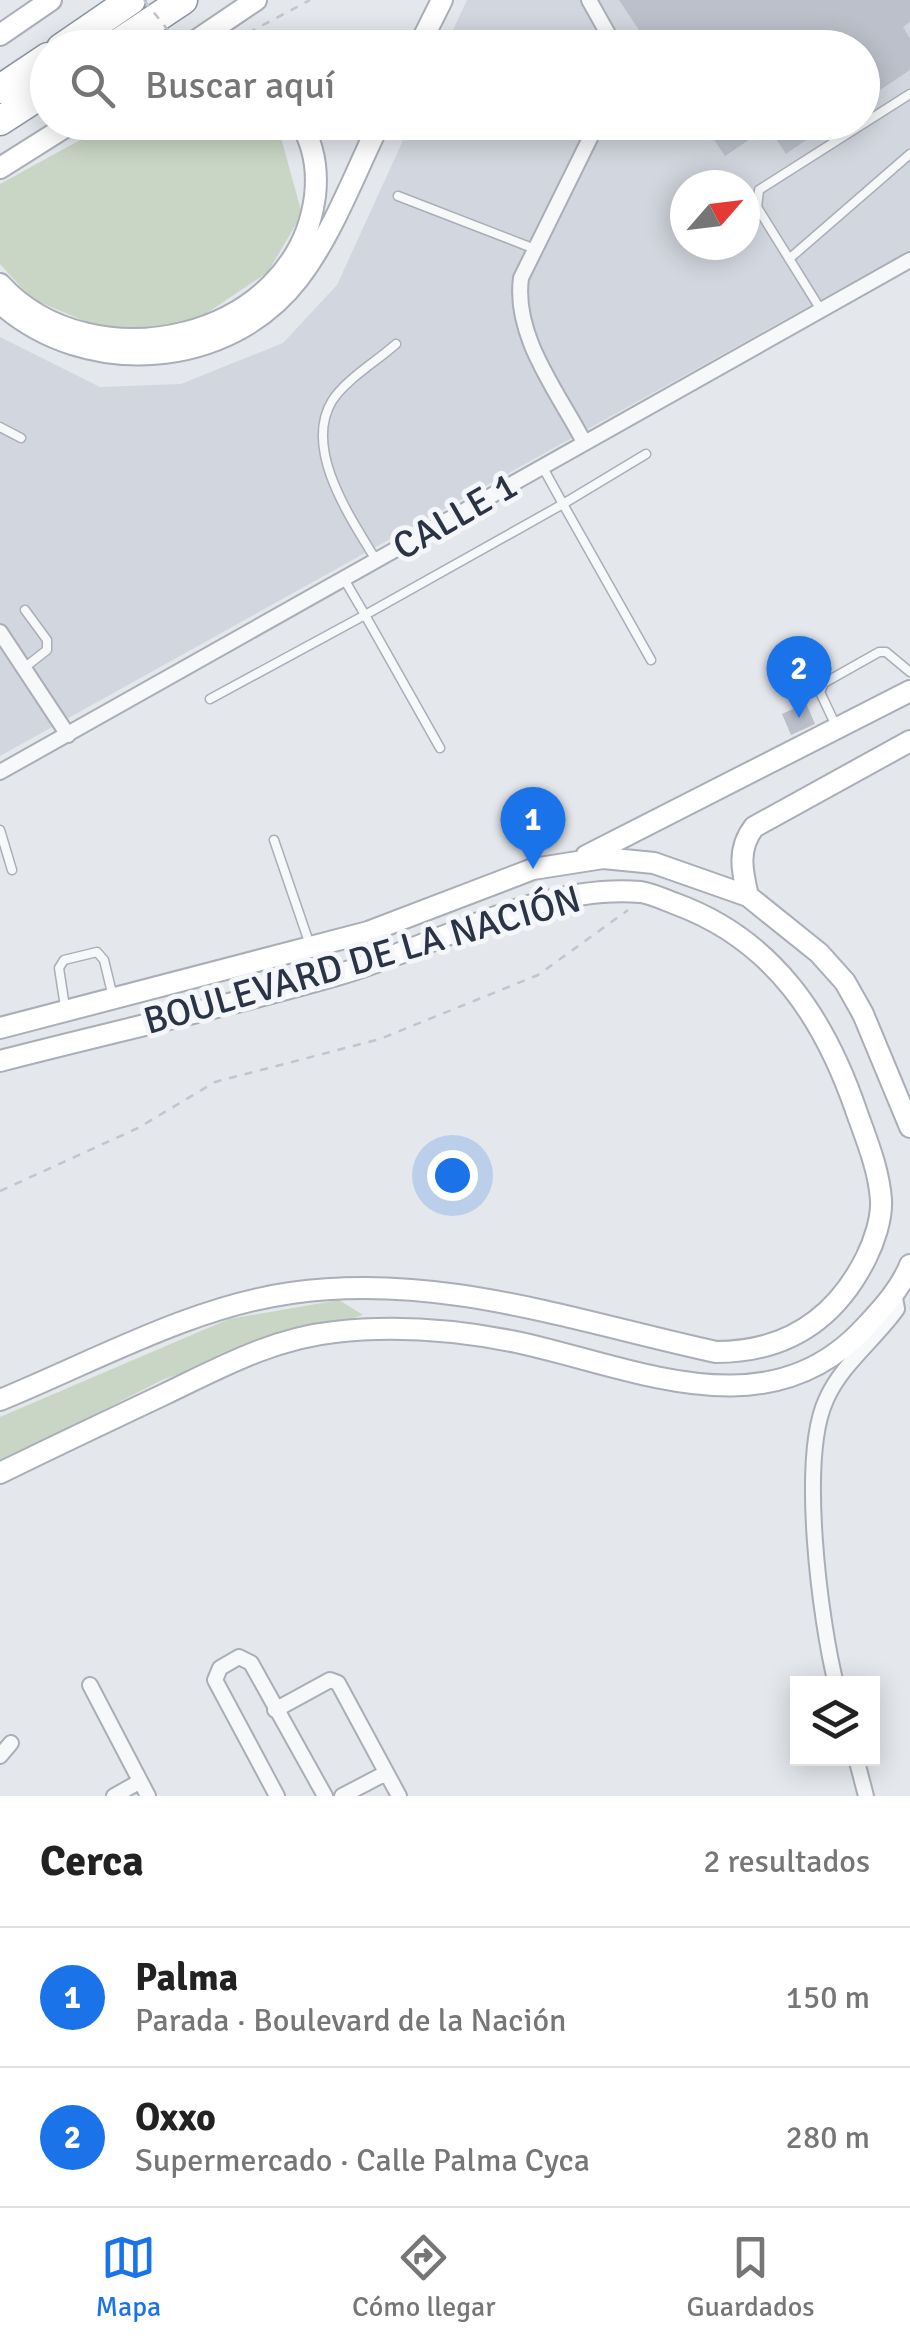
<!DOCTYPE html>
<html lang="es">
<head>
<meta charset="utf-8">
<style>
  body { margin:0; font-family:Signika,sans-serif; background:#f2f2f2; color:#222 }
  .controls { position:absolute; right:30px; bottom:30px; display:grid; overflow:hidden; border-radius:0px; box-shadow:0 5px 25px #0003 }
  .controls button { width:90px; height:90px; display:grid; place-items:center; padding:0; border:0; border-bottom:2px solid #e0e0e0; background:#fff; color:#222; font:50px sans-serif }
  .compass { position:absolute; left:670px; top:170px; width:90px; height:90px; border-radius:50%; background:#fff; box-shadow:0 5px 25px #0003; rotate:62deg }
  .you { position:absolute; left:452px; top:1175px; width:35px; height:35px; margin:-25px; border:8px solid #fff; border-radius:50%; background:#1a73e8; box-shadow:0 0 0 15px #1a73e833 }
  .badge { display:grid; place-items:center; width:65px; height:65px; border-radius:50%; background:#1a73e8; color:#fff; font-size:32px; font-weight:700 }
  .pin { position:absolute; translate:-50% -82px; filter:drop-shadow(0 2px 5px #0008) }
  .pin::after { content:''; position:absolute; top:52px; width:35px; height:30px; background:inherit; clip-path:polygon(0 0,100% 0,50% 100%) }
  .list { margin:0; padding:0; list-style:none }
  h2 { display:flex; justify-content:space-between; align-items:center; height:130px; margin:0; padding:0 40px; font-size:42px }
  h2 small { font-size:32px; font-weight:400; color:#767676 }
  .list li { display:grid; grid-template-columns:65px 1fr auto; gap:30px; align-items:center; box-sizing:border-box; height:140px; padding:0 40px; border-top:2px solid #e0e0e0 }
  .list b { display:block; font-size:38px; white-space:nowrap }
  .list p { margin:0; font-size:32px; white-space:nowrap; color:#767676 }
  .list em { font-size:32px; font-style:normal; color:#767676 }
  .icon { flex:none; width:55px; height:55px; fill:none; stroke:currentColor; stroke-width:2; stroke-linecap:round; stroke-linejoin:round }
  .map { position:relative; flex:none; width:910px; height:1796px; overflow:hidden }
  .search { position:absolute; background:#fff; box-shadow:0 5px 25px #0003; left:30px; right:30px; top:30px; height:110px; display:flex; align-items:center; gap:25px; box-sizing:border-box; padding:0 35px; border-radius:55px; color:#767676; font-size:38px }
  .sheet { height:410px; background:#fff }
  nav { display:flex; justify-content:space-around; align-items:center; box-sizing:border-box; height:140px; border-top:2px solid #e0e0e0; background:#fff; font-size:28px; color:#767676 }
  nav a { display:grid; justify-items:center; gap:5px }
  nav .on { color:#1a73e8 }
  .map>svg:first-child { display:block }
  .built { fill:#d2d6de; fill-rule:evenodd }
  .green { fill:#c9d6c5 }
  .building { fill:#bbc0ca }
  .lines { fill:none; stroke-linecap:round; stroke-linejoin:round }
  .lane-casing { stroke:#a9aeb7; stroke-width:11 }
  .street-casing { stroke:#a9aeb7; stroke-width:18 }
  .secondary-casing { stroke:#a9aeb7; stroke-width:24 }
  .highway-casing { stroke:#8b94a3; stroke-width:31 }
  .path { stroke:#c2c5cb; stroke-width:2.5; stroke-dasharray:8 8; stroke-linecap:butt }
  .lane { stroke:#f7f8fa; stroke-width:8 }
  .street { stroke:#f7f8fa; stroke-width:14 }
  .secondary { stroke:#fff; stroke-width:20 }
  .highway { stroke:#fff; stroke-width:28 }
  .path-bridge { stroke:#c2c5cb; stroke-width:2.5; stroke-dasharray:8 8; stroke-linecap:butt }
  .labels { text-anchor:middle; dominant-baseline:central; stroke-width:10; stroke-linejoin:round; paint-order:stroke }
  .street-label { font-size:38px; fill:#2b3445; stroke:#f4f6f9 }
</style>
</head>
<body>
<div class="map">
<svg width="910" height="1796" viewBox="0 0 910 1796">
  <rect width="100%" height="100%" fill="#e4e7ec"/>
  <!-- built -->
  <path class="built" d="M 467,0 L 910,0 L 910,250 L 0,756 L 0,337 L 100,387 L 181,384 L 283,343 L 337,285 L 411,123 L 862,122 L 862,48 L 445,47 ZM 685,185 L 745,185 L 745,245 L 685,245 Z"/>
  <!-- green -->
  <path class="green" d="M 269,122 L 278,127 L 302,214 L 268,272 L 195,321 L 111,332 L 32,299 L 0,264 L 0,184 L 111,123 Z
    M 339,1300 L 363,1315 L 164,1379 L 0,1463 L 0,1417 L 229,1319 Z"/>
  <!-- building -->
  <path class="building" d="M 619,0 L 910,0 L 910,22 L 903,27 L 910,38 L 910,70 L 862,102 L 862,48 L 651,48 Z
    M 702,122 L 832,122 L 786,154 L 768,127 L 725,156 Z
    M 827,659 L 832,670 L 810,688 L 800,668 Z
    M 806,703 L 815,724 L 791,735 L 782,714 Z"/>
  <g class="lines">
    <!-- lane casing -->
    <g class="lane-casing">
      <path id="lane" d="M 398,196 L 535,249
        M 789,259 L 910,154
        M 821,310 L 757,207 L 759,190 L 910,94
        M 0,427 L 21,438
        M 646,454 L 563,504 L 651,660
        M 376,560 C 350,517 303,449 332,401 C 345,380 377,361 396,344
        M 344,579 L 365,615 L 563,504 L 542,466
        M 24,668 L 47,650 L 47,640 L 25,610
        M 210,699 L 365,615 L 440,748
        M 837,728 L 820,692 L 824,683 L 879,652 L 886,652 L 910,672
        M 0,830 L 12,870
        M 274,840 L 310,945
        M 65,1007 L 59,968 L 64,960 L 97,952 L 104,960 L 113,997"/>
    </g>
    <!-- street casing -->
    <g class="street-casing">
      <path id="street" d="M 589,0 L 616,48
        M 584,442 C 558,392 513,336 521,278 L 598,122
        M 0,632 L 68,735
        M 0,772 L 910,260
        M 836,1684 C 820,1620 799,1459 826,1400 C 841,1365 875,1340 897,1309 L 894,1292
        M 90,1685 L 148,1796
        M 275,1710 L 330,1680 L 338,1683 L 399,1796
        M 0,1756 L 11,1743
        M 856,1758 L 866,1796
        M 114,1796 L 139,1782
        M 277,1796 L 215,1680 L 220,1668 L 239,1657 L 251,1663 L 325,1796
        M 342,1796 L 386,1773"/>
    </g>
    <!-- secondary casing -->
    <g class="secondary-casing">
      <path id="secondary" d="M 0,35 L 51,0
        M 185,48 L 256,0
        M 418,48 L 442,0
        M 0,168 L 73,122
        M 0,284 C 93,386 297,340 315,196 C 318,170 314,145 300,122
        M 0,303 C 85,379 228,371 299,278 C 333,233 355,173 380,122
        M 586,856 L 910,691
        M 748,896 C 742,871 737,849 754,827 L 910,741
        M 0,1028 L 368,932 L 533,869 L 603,858 L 654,863 L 748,896 L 819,953 L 845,982 L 863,1014 L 910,1127
        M 0,1061 C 112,1032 226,1007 337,975 C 434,947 540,883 641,892 C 653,894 665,900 676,904 C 774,940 825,1019 857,1113 C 867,1141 879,1170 881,1200 C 882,1219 874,1242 866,1258 C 835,1320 785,1352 716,1352 C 574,1321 438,1272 291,1293 C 191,1307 93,1362 0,1400
        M 0,1473 C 55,1446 110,1420 165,1394 C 219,1368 274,1338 335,1332 C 396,1325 456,1330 516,1342 C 634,1367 768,1434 866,1326 C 882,1309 901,1288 910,1265"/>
    </g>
    <!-- highway casing -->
    <g class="highway-casing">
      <path id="highway" d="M 61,48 L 131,0
        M 111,48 L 183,0
        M 0,89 L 48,57
        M 0,121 L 48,90"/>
    </g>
    <!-- path -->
    <path class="path" d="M 220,48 L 310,0
      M 230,48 L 249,35 L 253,42 L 244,48
      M 0,1191 L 138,1128 L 215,1082 L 380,1039 L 538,975 L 628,910"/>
    <!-- lane -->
    <use href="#lane" class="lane"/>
    <!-- street -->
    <use href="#street" class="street"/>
    <!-- secondary -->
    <use href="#secondary" class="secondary"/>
    <!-- highway -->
    <use href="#highway" class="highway"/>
    <!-- path-bridge -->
    <path class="path-bridge" d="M 144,0 L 182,48"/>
  </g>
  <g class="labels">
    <!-- street labels -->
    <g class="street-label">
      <text transform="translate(455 516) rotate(-30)">CALLE 1</text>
      <text transform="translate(362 960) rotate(-16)">BOULEVARD DE LA NACIÓN</text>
    </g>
  </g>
</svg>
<div class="controls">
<button><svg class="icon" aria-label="layers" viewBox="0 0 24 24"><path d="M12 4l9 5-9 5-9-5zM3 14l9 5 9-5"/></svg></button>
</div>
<svg class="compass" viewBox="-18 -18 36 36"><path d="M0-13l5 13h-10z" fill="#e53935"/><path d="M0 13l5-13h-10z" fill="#767676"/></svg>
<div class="you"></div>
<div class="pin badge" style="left:533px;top:869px">1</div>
<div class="pin badge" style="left:799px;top:718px">2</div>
<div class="search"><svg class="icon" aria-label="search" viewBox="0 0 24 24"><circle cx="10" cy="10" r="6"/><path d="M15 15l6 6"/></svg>Buscar aquí</div>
</div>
<section class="sheet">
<h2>Cerca<small>2 resultados</small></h2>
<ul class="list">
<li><span class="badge">1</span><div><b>Palma</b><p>Parada · Boulevard de la Nación</p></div><em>150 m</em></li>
<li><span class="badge">2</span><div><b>Oxxo</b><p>Supermercado · Calle Palma Cyca</p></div><em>280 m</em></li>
</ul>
</section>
<nav>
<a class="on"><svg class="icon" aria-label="map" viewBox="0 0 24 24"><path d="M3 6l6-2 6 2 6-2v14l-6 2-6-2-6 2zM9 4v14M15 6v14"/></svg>Mapa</a>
<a><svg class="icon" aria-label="directions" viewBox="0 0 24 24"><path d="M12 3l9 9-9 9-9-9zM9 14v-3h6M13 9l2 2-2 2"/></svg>Cómo llegar</a>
<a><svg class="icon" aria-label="saved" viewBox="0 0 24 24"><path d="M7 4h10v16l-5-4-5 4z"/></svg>Guardados</a>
</nav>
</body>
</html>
